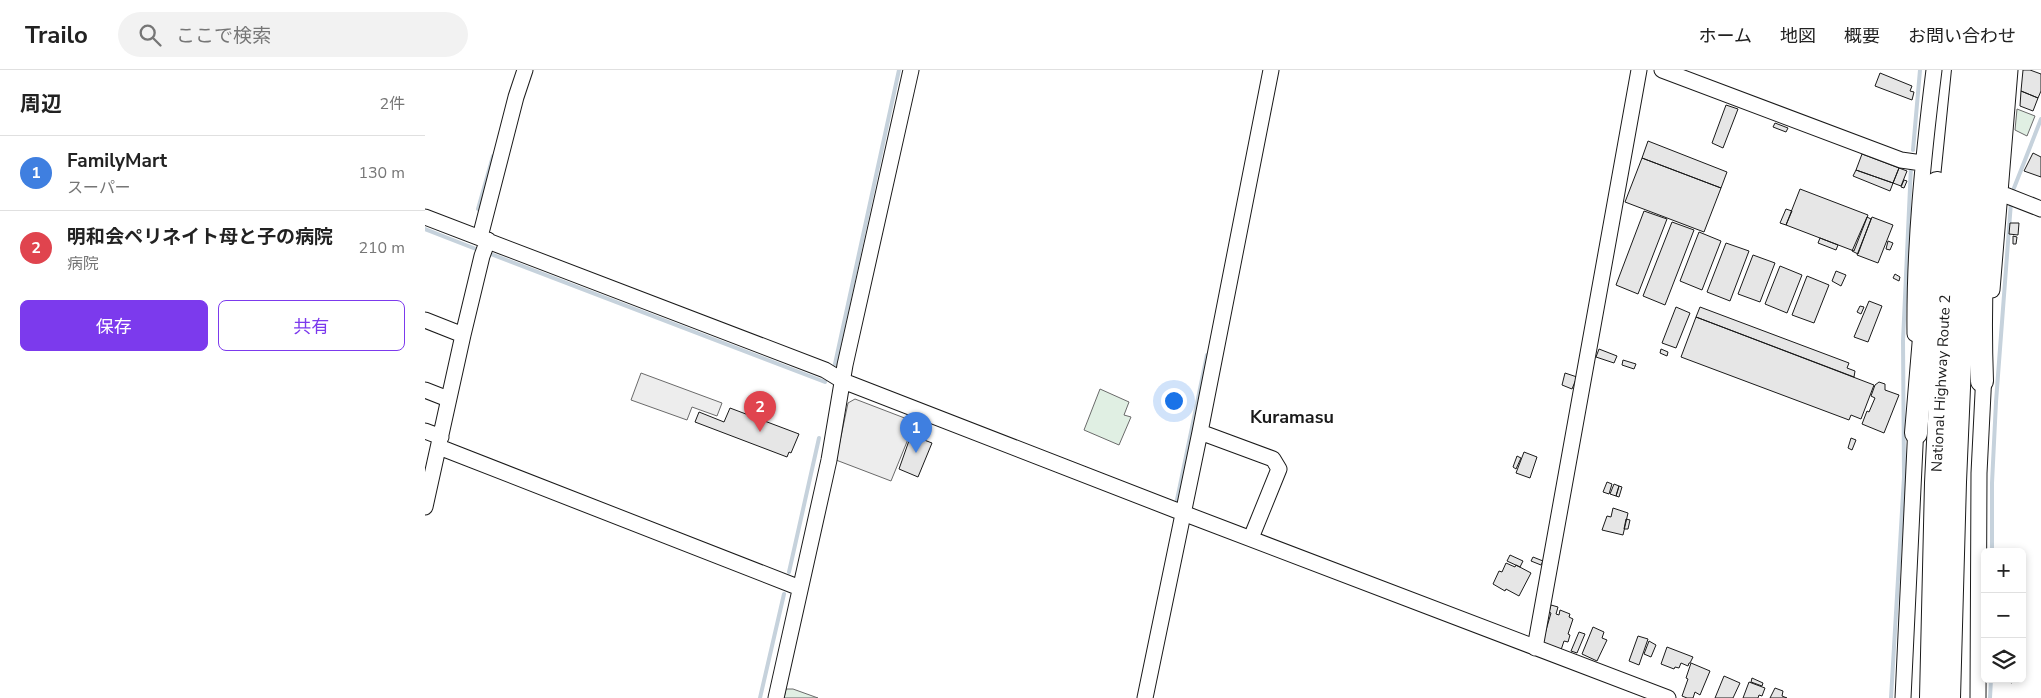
<!DOCTYPE html>
<html lang="ja">
<head>
<meta charset="utf-8">
<style>
  body { margin:0; font-family:"Nunito Sans","Noto Sans JP",sans-serif; background:#f2f2f2; color:#222 }
  .controls { position:absolute; right:15px; bottom:15px; display:grid; overflow:hidden; border-radius:8px; box-shadow:0 2px 8px #0003 }
  .controls button { width:45px; height:45px; display:grid; place-items:center; padding:0; border:0; border-bottom:1px solid #e0e0e0; background:#fff; color:#222; font:25px sans-serif }
  .you { position:absolute; left:748px; top:330px; width:18px; height:18px; margin:-12px; border:4px solid #fff; border-radius:50%; background:#1a73e8; box-shadow:0 0 0 8px #1a73e833 }
  .badge { display:grid; place-items:center; width:32px; height:32px; border-radius:50%; background:#7c3aed; color:#fff; font-size:16px; font-weight:700 }
  .pin { position:absolute; translate:-50% -41px; filter:drop-shadow(0 1px 2px #0008) }
  .pin::after { content:''; position:absolute; top:26px; width:18px; height:15px; background:inherit; clip-path:polygon(0 0,100% 0,50% 100%) }
  .list { margin:0; padding:0; list-style:none }
  h2 { display:flex; justify-content:space-between; align-items:center; height:65px; margin:0; padding:0 20px; font-size:21px }
  h2 small { font-size:16px; font-weight:400; color:#767676 }
  .list li { display:grid; grid-template-columns:32px 1fr auto; gap:15px; align-items:center; box-sizing:border-box; height:75px; padding:0 20px; border-top:1px solid #e0e0e0 }
  .list b { display:block; font-size:19px; white-space:nowrap }
  .list p { margin:0; font-size:16px; white-space:nowrap; color:#767676 }
  .list em { font-size:16px; font-style:normal; color:#767676 }
  .actions { display:flex; gap:10px; padding:15px 20px }
  .actions a { flex:1; padding:11px 0; border:1px solid #7c3aed; border-radius:8px; text-align:center; font-size:18px; color:#7c3aed }
  .actions .main { background:#7c3aed; color:#fff }
  .icon { flex:none; width:28px; height:28px; fill:none; stroke:currentColor; stroke-width:2; stroke-linecap:round; stroke-linejoin:round }
  .map { position:relative; flex:none; width:1616px; height:628px; overflow:hidden }
  header { display:flex; align-items:center; gap:30px; box-sizing:border-box; height:70px; padding:0 25px; background:#fff; border-bottom:1px solid #e0e0e0 }
  header strong { font-size:24px }
  nav { display:flex; gap:28px; margin-inline-start:auto; font-size:18px }
  .search { width:350px; height:45px; background:#f2f2f2; display:flex; align-items:center; gap:12px; box-sizing:border-box; padding:0 18px; border-radius:28px; color:#767676; font-size:19px }
  main { display:flex }
  aside { flex:1; background:#fff }
  .map>svg:first-child { display:block }
  .green { fill:#e0efe3; stroke:#6a6a6a }
  .parking { fill:#ededed; stroke:#6a6a6a }
  .lines { fill:none; stroke-linecap:round; stroke-linejoin:round }
  .stream { stroke:#c6d2dc; stroke-width:4 }
  .building { fill:#e6e6e6; stroke:#1a1a1a }
  .minor-casing { stroke:#1a1a1a; stroke-width:17 }
  .highway-casing { stroke:#1a1a1a; stroke-width:24 }
  .minor { stroke:#fff; stroke-width:15 }
  .highway { stroke:#fff; stroke-width:22 }
  .labels { text-anchor:middle; dominant-baseline:central; stroke-width:4; stroke-linejoin:round; paint-order:stroke }
  .street-label { font-size:15px; fill:#1a1a1a; stroke:#fff }
  .quarter-label { font-size:18px; font-weight:bold; fill:#1a1a1a; stroke:#fff }
</style>
</head>
<body>
<header>
<strong>Trailo</strong>
<div class="search"><svg class="icon" aria-label="search" viewBox="0 0 24 24"><circle cx="10" cy="10" r="6"/><path d="M15 15l6 6"/></svg>ここで検索</div>
<nav><a>ホーム</a><a>地図</a><a>概要</a><a>お問い合わせ</a></nav>
</header>
<main>
<aside>
<h2>周辺<small>2件</small></h2>
<ul class="list">
<li><span class="badge" style="background:#3f7fe0">1</span><div><b>FamilyMart</b><p>スーパー</p></div><em>130 m</em></li>
<li><span class="badge" style="background:#e0444e">2</span><div><b>明和会ペリネイト母と子の病院</b><p>病院</p></div><em>210 m</em></li>
</ul>
<div class="actions"><a class="main">保存</a><a>共有</a></div>
</aside>
<div class="map">
<svg width="1616" height="628" viewBox="0 0 1616 628">
  <rect width="100%" height="100%" fill="#fff"/>
  <!-- green -->
  <path class="green" d="M 1592,39 L 1610,46 L 1602,66 L 1590,60 Z
    M 675,319 L 704,332 L 699,345 L 706,347 L 694,375 L 659,360 Z
    M 361,619 L 368,619 L 393,628 L 359,628 Z"/>
  <!-- parking -->
  <path class="parking" d="M 216,303 L 297,333 L 292,346 L 267,337 L 262,350 L 206,330 Z
    M 430,329 L 490,352 L 466,411 L 411,390 L 423,333 Z"/>
  <g class="lines">
    <!-- stream -->
    <path class="stream" d="M 1488,80 L 1495,0
      M 1589,118 L 1616,49
      M 53,139 L 68,86
      M 0,159 L 56,181
      M 63,183 L 400,312
      M 410,294 L 474,0
      M 752,430 L 782,285
      M 1567,482 L 1567,413 L 1571,332 L 1586,132
      M 364,502 L 394,368
      M 335,628 L 359,524
      M 1466,628 L 1479,407 L 1478,271 L 1486,96
      M 1565,628 L 1566,609"/>
  </g>
  <!-- building -->
  <path class="building" d="M 1598,0 L 1605,0 L 1616,4 L 1616,21 L 1613,28 L 1596,21 Z
    M 1455,3 L 1487,16 L 1485,21 L 1489,22 L 1487,30 L 1450,16 Z
    M 1596,21 L 1613,28 L 1608,41 L 1595,36 Z
    M 1301,35 L 1313,39 L 1298,78 L 1287,73 Z
    M 1350,53 L 1363,58 L 1361,62 L 1348,57 Z
    M 1223,71 L 1302,102 L 1296,118 L 1217,88 Z
    M 1608,83 L 1616,87 L 1616,107 L 1599,101 Z
    M 1437,84 L 1474,98 L 1468,113 L 1431,100 Z
    M 1217,88 L 1296,118 L 1279,162 L 1200,132 Z
    M 1474,98 L 1482,101 L 1476,116 L 1468,113 L 1465,121 L 1428,106 L 1431,100 L 1468,113 Z
    M 1479,110 L 1482,111 L 1479,118 L 1476,117 Z
    M 1375,119 L 1443,145 L 1429,181 L 1361,155 Z
    M 1361,139 L 1367,141 L 1361,155 L 1355,153 Z
    M 1219,141 L 1242,149 L 1213,224 L 1191,215 Z
    M 1442,147 L 1446,149 L 1433,184 L 1427,181 Z
    M 1447,147 L 1468,155 L 1453,193 L 1432,185 Z
    M 1247,152 L 1269,160 L 1240,235 L 1218,226 Z
    M 1585,153 L 1594,153 L 1593,165 L 1584,164 Z
    M 1274,162 L 1296,171 L 1277,220 L 1255,211 Z
    M 1588,166 L 1592,167 L 1591,174 L 1588,174 Z
    M 1395,168 L 1413,175 L 1411,180 L 1393,173 Z
    M 1463,171 L 1468,173 L 1465,180 L 1461,179 Z
    M 1301,173 L 1324,181 L 1305,231 L 1282,222 Z
    M 1328,185 L 1350,193 L 1335,232 L 1313,224 Z
    M 1355,196 L 1377,205 L 1362,243 L 1340,234 Z
    M 1411,201 L 1421,205 L 1416,216 L 1407,211 Z
    M 1470,204 L 1475,207 L 1474,211 L 1468,208 Z
    M 1382,206 L 1404,215 L 1389,253 L 1367,245 Z
    M 1444,231 L 1457,236 L 1443,272 L 1429,267 Z
    M 1435,236 L 1439,237 L 1436,244 L 1432,242 Z
    M 1251,237 L 1265,243 L 1251,278 L 1237,273 Z
    M 1275,237 L 1424,293 L 1422,298 L 1430,301 L 1429,307 L 1271,247 Z
    M 1271,247 L 1449,315 L 1436,349 L 1426,345 L 1424,350 L 1256,287 Z
    M 1174,279 L 1192,286 L 1189,293 L 1171,287 Z
    M 1236,279 L 1243,282 L 1242,286 L 1235,283 Z
    M 1198,290 L 1211,294 L 1209,299 L 1197,295 Z
    M 1140,303 L 1152,307 L 1147,319 L 1137,315 Z
    M 1454,312 L 1460,314 L 1460,320 L 1474,325 L 1459,363 L 1437,354 L 1442,341 L 1444,342 L 1450,328 L 1446,326 L 1450,315 Z
    M 305,338 L 374,364 L 366,383 L 364,382 L 362,387 L 270,352 L 274,342 L 299,352 Z
    M 486,365 L 507,373 L 493,407 L 474,399 Z
    M 1426,368 L 1431,370 L 1427,380 L 1423,378 Z
    M 1099,382 L 1112,387 L 1105,408 L 1091,403 Z
    M 1092,386 L 1096,388 L 1091,399 L 1088,397 Z
    M 1182,412 L 1187,414 L 1184,424 L 1178,422 Z
    M 1189,414 L 1194,416 L 1191,426 L 1185,424 Z
    M 1194,416 L 1197,417 L 1194,427 L 1191,426 Z
    M 1188,438 L 1203,443 L 1198,465 L 1177,460 L 1182,446 L 1186,447 Z
    M 1201,449 L 1205,450 L 1203,459 L 1199,459 Z
    M 1085,485 L 1098,491 L 1095,497 L 1082,491 Z
    M 1108,487 L 1118,491 L 1116,495 L 1106,491 Z
    M 1081,493 L 1090,497 L 1091,495 L 1106,503 L 1094,526 L 1081,519 L 1080,521 L 1068,514 L 1074,501 L 1077,502 Z
    M 1126,535 L 1133,537 L 1131,544 L 1134,545 L 1135,540 L 1145,544 L 1144,547 L 1148,549 L 1143,564 L 1145,565 L 1143,572 L 1139,571 L 1136,580 L 1117,574 L 1126,543 L 1124,542 Z
    M 1168,557 L 1179,562 L 1177,568 L 1182,570 L 1172,591 L 1157,584 Z
    M 1154,562 L 1160,564 L 1152,583 L 1146,581 Z
    M 1213,566 L 1223,569 L 1214,595 L 1204,591 Z
    M 1224,571 L 1231,575 L 1226,587 L 1219,584 Z
    M 1242,577 L 1268,587 L 1265,593 L 1264,593 L 1263,596 L 1256,593 L 1254,598 L 1250,597 L 1249,599 L 1236,594 Z
    M 1266,593 L 1285,601 L 1275,625 L 1270,622 L 1268,628 L 1262,628 L 1257,626 L 1263,609 L 1261,608 Z
    M 1299,606 L 1315,613 L 1308,628 L 1290,628 Z
    M 1327,608 L 1338,613 L 1337,616 L 1326,612 Z
    M 1577,609 L 1589,609 L 1587,613 Z
    M 1324,612 L 1340,618 L 1337,626 L 1334,625 L 1333,628 L 1318,628 Z
    M 1350,618 L 1358,621 L 1357,626 L 1362,628 L 1345,628 Z"/>
  <g class="lines">
    <!-- minor casing -->
    <g class="minor-casing">
      <path id="minor" d="M 1237,0 L 1476,90 L 1497,93
        M 1575,123 L 1616,139
        M 0,147 L 400,300 L 418,311 L 758,443 L 1243,628
        M 55,167 L 91,27 L 100,0
        M 1567,220 L 1585,0
        M 0,250 L 38,265
        M 1490,264 C 1489,176 1498,88 1509,0
        M 0,320 L 23,329
        M 0,361 L 16,367
        M 775,362 L 848,389 L 854,399 L 826,468
        M 14,377 L 375,518
        M 0,437 L 38,265 L 57,186 L 63,170
        M 1110,578 L 1214,0
        M 351,628 L 404,390 L 420,295 L 486,0
        M 720,628 L 775,362 L 846,0
        M 1478,628 L 1491,355
        M 1553,628 L 1554,403 L 1559,303"/>
    </g>
    <!-- highway casing -->
    <g class="highway-casing">
      <g id="highway">
        <path d="M 1557,311 C 1553,207 1561,103 1571,0"/>
        <path d="M 1491,363 L 1512,113"/>
        <path id="s1" d="M 1506,628 L 1511,413 L 1525,128 L 1538,0"/>
        <path d="M 1524,628 L 1530,412 L 1542,130 L 1555,0"/>
      </g>
    </g>
    <!-- minor -->
    <use href="#minor" class="minor"/>
    <!-- highway -->
    <use href="#highway" class="highway"/>
  </g>
  <g class="labels">
    <!-- street labels -->
    <g class="street-label">
      <text stroke="none"><textPath href="#s1" startOffset="315">National Highway Route 2</textPath></text>
    </g>
    <!-- quarter labels -->
    <g class="quarter-label">
      <text x="867" y="347">Kuramasu</text>
    </g>
  </g>
</svg>
<div class="controls">
<button>+</button>
<button>−</button>
<button><svg class="icon" aria-label="layers" viewBox="0 0 24 24"><path d="M12 4l9 5-9 5-9-5zM3 14l9 5 9-5"/></svg></button>
</div>
<div class="you"></div>
<div class="pin badge" style="left:491px;top:383px;background:#3f7fe0">1</div>
<div class="pin badge" style="left:335px;top:362px;background:#e0444e">2</div>
</div>
</main>
</body>
</html>
